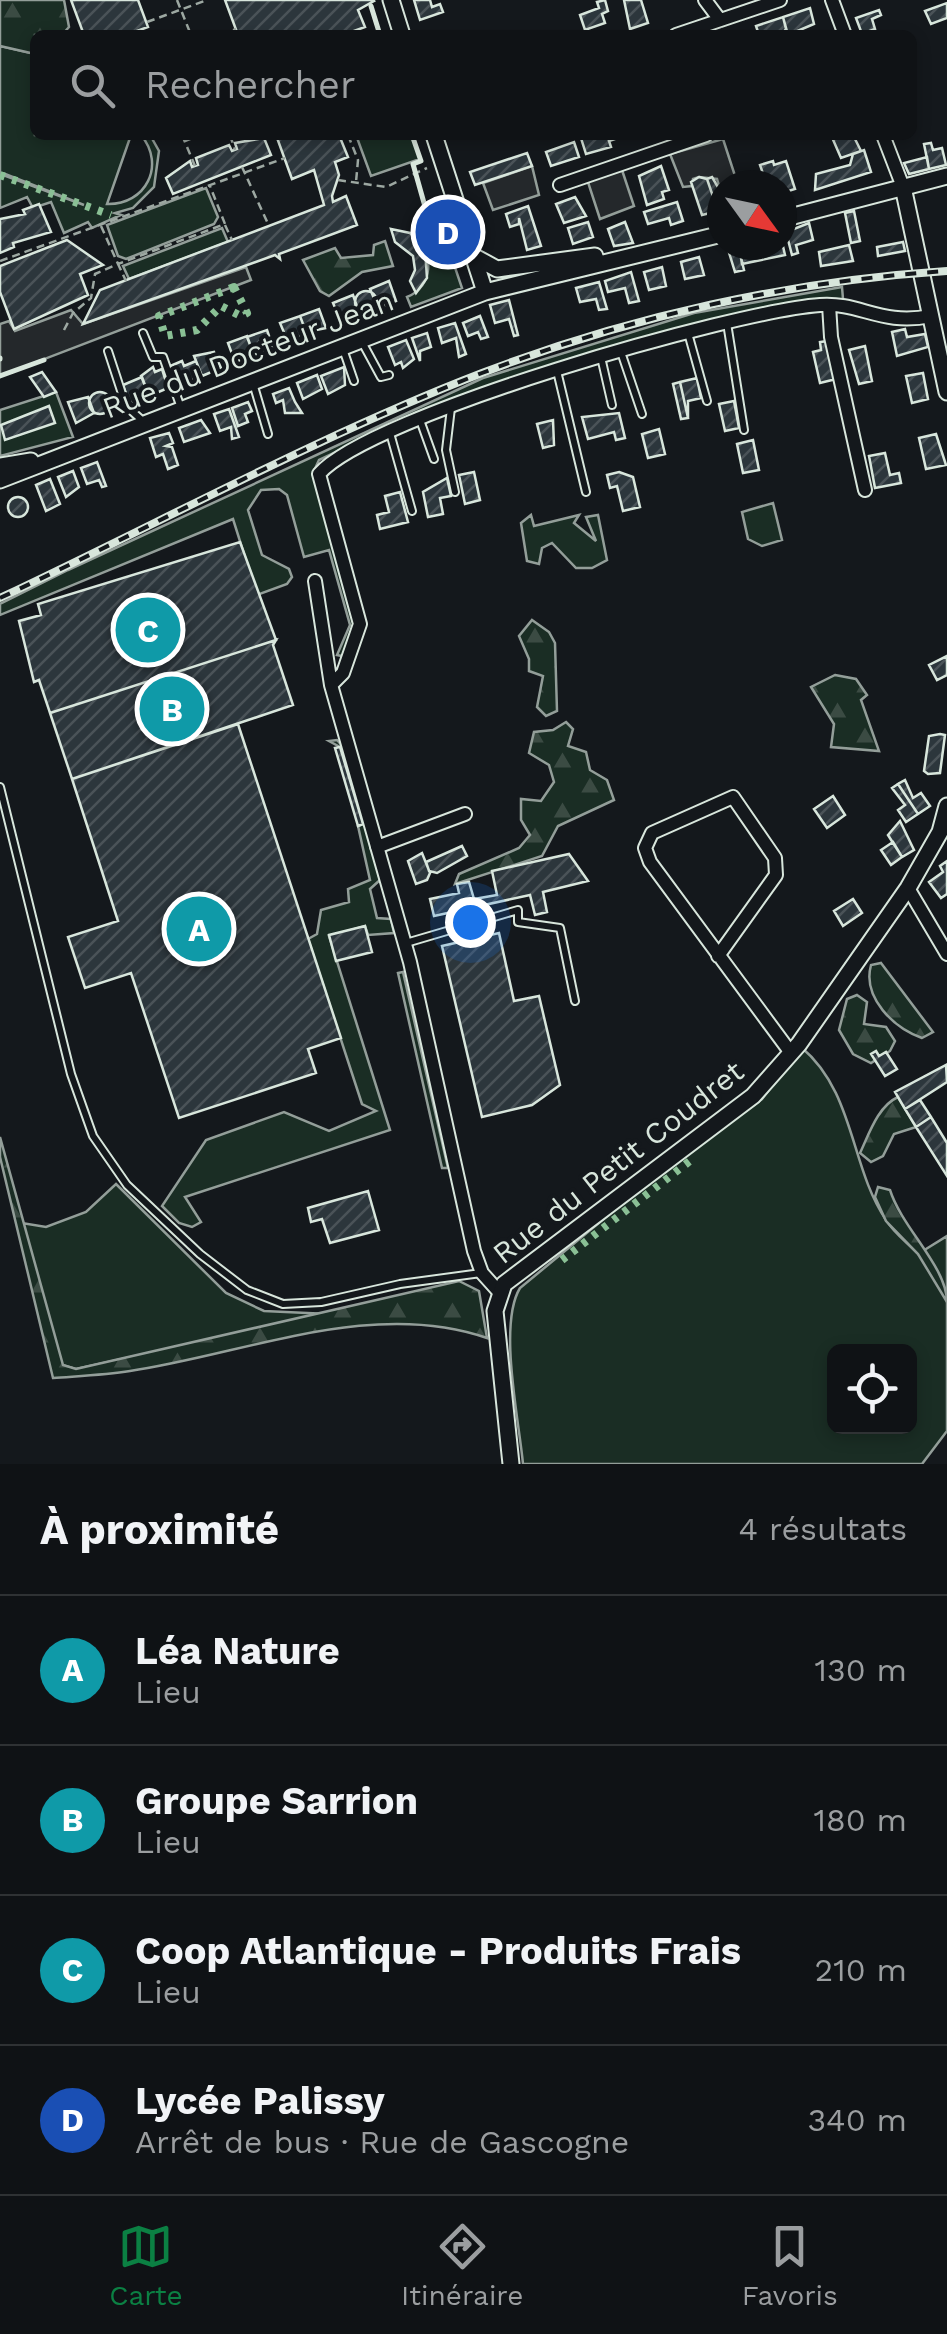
<!DOCTYPE html>
<html lang="fr">
<head>
<meta charset="utf-8">
<style>
  body { margin:0; font-family:"Work Sans",sans-serif; background:#181b1e; color:#f1f3f6 }
  .controls { position:absolute; right:30px; bottom:30px; display:grid; overflow:hidden; border-radius:15px; box-shadow:0 5px 15px #0003 }
  .controls button { width:90px; height:90px; display:grid; place-items:center; padding:0; border:0; border-bottom:2px solid #2f3234; background:#0f1215; color:#f1f3f6; font:50px sans-serif }
  .compass { position:absolute; left:707px; top:170px; width:90px; height:90px; border-radius:50%; background:#0f1215; box-shadow:0 5px 15px #0003; rotate:123deg }
  .you { position:absolute; left:470px; top:922px; width:35px; height:35px; margin:-25px; border:8px solid #fff; border-radius:50%; background:#1a73e8; box-shadow:0 0 0 15px #1a73e833 }
  .badge { display:grid; place-items:center; width:65px; height:65px; border-radius:50%; background:#0b8043; color:#fff; font-size:32px; font-weight:700 }
  .pin { position:absolute; translate:-50% -50%; border:5px solid #fff; box-shadow:0 2px 10px #0006 }
  .list { margin:0; padding:0; list-style:none }
  h2 { display:flex; justify-content:space-between; align-items:center; height:130px; margin:0; padding:0 40px; font-size:42px }
  h2 small { font-size:32px; font-weight:400; color:#9b9ea0 }
  .list li { display:grid; grid-template-columns:65px 1fr auto; gap:30px; align-items:center; box-sizing:border-box; height:150px; padding:0 40px; border-top:2px solid #2f3234 }
  .list b { display:block; font-size:38px; white-space:nowrap }
  .list p { margin:0; font-size:32px; white-space:nowrap; color:#9b9ea0 }
  .list em { font-size:32px; font-style:normal; color:#9b9ea0 }
  .icon { flex:none; width:55px; height:55px; fill:none; stroke:currentColor; stroke-width:2; stroke-linecap:round; stroke-linejoin:round }
  .map { position:relative; flex:none; width:947px; height:1464px; overflow:hidden }
  .search { position:absolute; background:#0f1215; box-shadow:0 5px 15px #0003; left:30px; right:30px; top:30px; height:110px; display:flex; align-items:center; gap:25px; box-sizing:border-box; padding:0 35px; border-radius:15px; color:#9b9ea0; font-size:38px }
  .sheet { height:730px; background:#0f1215 }
  nav { display:flex; justify-content:space-around; align-items:center; box-sizing:border-box; height:140px; border-top:2px solid #2f3234; background:#0f1215; font-size:28px; color:#9b9ea0 }
  nav a { display:grid; justify-items:center; gap:5px }
  nav .on { color:#0b8043 }
  .map>svg:first-child { display:block }
  .grass { fill:#1a2d24; stroke:#939e99; stroke-width:2.5; fill-rule:evenodd }
  .forest { fill:url(#forest-firs); stroke:#939e99; stroke-width:2.5 }
  .parking { fill:#24282b; stroke:#939e99; stroke-width:2.5 }
  .building { fill:url(#building-hatch); stroke:#d8e6dc; stroke-width:2.5 }
  .lines { fill:none; stroke-linecap:round; stroke-linejoin:round }
  .service-casing { stroke:#d8e6dc; stroke-width:10 }
  .minor-casing { stroke:#d8e6dc; stroke-width:16 }
  .tertiary-casing { stroke:#d8e6dc; stroke-width:19 }
  .path { stroke:#9da8a2; stroke-width:2.5; stroke-dasharray:8 5; stroke-linecap:butt }
  .service { stroke:#14181c; stroke-width:6 }
  .minor { stroke:#14181c; stroke-width:12 }
  .tertiary { stroke:#14181c; stroke-width:15 }
  .rail-casing { stroke:#d8e6dc; stroke-width:8 }
  .rail { stroke:#14181c; stroke-width:4; stroke-dasharray:11; stroke-linecap:butt }
  .hedge { stroke:#8ac095; stroke-width:8; stroke-dasharray:5 8; stroke-linecap:butt }
  .wall { stroke:#d8e6dc; stroke-width:5 }
  .labels { text-anchor:middle; dominant-baseline:central; stroke-width:8; stroke-linejoin:round; paint-order:stroke }
  .street-label { font-size:30px; fill:#d8e6dc; stroke:#14181c }
</style>
</head>
<body>
<div class="map">
<svg width="947" height="1464" viewBox="0 0 947 1464">
  <defs>
    <pattern id="forest-firs" width="22" height="20" patternUnits="userSpaceOnUse" patternTransform="scale(2.5)"><rect width="22" height="20" fill="#1a2d24"/><path d="M5 1l3.5 6h-7zM16 11l3.5 6h-7z" fill="#3b4b43"/></pattern>
    <pattern id="building-hatch" width="6" height="6" patternUnits="userSpaceOnUse" patternTransform="scale(2.5)"><rect width="6" height="6" fill="#2c363c"/><path d="M-1 1l2-2M0 6l6-6M5 7l2-2" fill="none" stroke="#4a5358"/></pattern>
  </defs>
  <rect width="100%" height="100%" fill="#14181c"/>
  <!-- grass -->
  <path class="grass" d="M 0,46 L 35,54 L 35,135 L 131,135 L 107,204 C 146,205 166,165 141,135 L 150,135 L 159,151 L 154,187 L 133,208 L 115,213 L 121,215 L 92,228 L 88,222 L 64,233 L 51,202 L 33,208 L 27,197 L 0,208 L 0,174 L 84,205 L 0,172 Z
    M 356,135 L 412,135 L 420,159 L 371,176 Z
    M 206,188 L 218,217 L 214,224 L 126,259 L 118,256 L 107,225 Z
    M 418,227 L 445,238 L 462,288 L 411,307 L 407,297 C 434,286 434,254 414,235 Z
    M 222,228 L 228,242 L 129,279 L 123,266 Z
    M 842,287 L 843,299 L 793,304 L 404,420 L 319,460 L 313,473 L 355,620 L 354,636 L 342,656 L 337,655 L 350,625 L 329,550 L 304,557 L 287,495 L 279,489 L 261,490 L 248,510 L 262,555 L 289,569 L 292,577 L 287,584 L 257,595 L 233,519 L 0,615 L 0,604 L 68,570 L 483,378 L 694,313 Z
    M 56,392 L 73,437 L 0,456 L 0,410 Z
    M 773,503 L 782,540 L 762,546 L 748,539 L 742,512 Z
    M 531,515 L 534,526 L 579,515 L 574,523 L 596,541 L 586,517 L 598,515 L 607,560 L 592,568 L 576,568 L 552,543 L 542,548 L 539,564 L 527,561 L 521,523 Z
    M 337,740 L 345,749 L 380,880 L 370,889 L 377,918 L 391,919 L 394,933 L 368,935 L 365,926 L 329,936 L 390,1130 L 185,1197 L 201,1222 L 192,1227 L 179,1223 L 162,1206 L 206,1140 L 284,1112 L 329,1131 L 376,1111 L 362,1104 L 308,939 L 317,934 L 321,910 L 349,902 L 348,889 L 370,880 L 358,826 L 363,824 L 340,747 L 329,741 Z
    M 403,972 L 448,1168 L 442,1168 L 398,973 Z
    M 801,1047 C 855,1092 850,1167 886,1220 C 894,1233 908,1243 918,1254 L 947,1236 L 947,1431 L 922,1464 L 523,1464 C 519,1420 498,1324 520,1288 L 640,1189 L 762,1099 ZM 834,1352 L 910,1352 L 910,1426 L 834,1426 Z
    M 116,1184 L 226,1293 L 264,1311 L 329,1314 L 76,1369 L 62,1365 L 22,1223 L 46,1227 L 86,1212 Z"/>
  <!-- forest -->
  <path class="forest" d="M 0,0 L 64,0 L 69,27 L 62,35 L 35,35 L 35,54 L 0,46 Z
    M 385,241 L 393,266 L 362,272 L 329,296 L 320,291 L 303,260 L 335,248 L 341,258 L 373,255 L 374,245 Z
    M 532,620 L 549,632 L 555,643 L 557,711 L 546,716 L 537,707 L 543,676 L 529,671 L 529,659 L 519,636 Z
    M 835,675 L 856,679 L 867,695 L 861,700 L 879,751 L 831,747 L 834,724 L 811,687 Z
    M 566,722 L 573,729 L 568,746 L 586,752 L 590,770 L 607,780 L 614,800 L 558,826 L 542,856 L 455,884 L 459,874 L 519,848 L 530,835 L 521,820 L 521,799 L 541,801 L 554,782 L 549,765 L 529,753 L 534,732 L 553,730 Z
    M 881,963 L 933,1032 L 922,1038 C 894,1028 862,998 871,965 Z
    M 857,995 L 867,1002 L 864,1024 L 886,1027 L 895,1041 L 890,1051 L 871,1063 L 853,1054 L 839,1030 L 847,999 Z
    M 898,1097 L 916,1127 L 894,1134 L 883,1156 L 871,1162 L 860,1153 C 869,1134 878,1106 898,1097 Z
    M 0,1137 L 63,1365 L 76,1369 L 459,1281 L 479,1291 L 487,1338 C 372,1298 245,1354 130,1371 C 105,1375 79,1376 53,1378 L 0,1157 Z
    M 878,1187 L 890,1190 C 902,1228 947,1267 947,1302 L 918,1254 L 886,1221 L 875,1197 Z"/>
  <!-- parking -->
  <path class="parking" d="M 723,139 L 738,185 L 722,185 L 720,189 L 717,179 L 699,177 L 693,179 L 692,186 L 683,187 L 670,154 Z
    M 620,164 L 634,206 L 600,219 L 586,176 Z
    M 532,166 L 539,195 L 493,210 L 483,183 Z
    M 246,267 L 251,280 L 0,376 L 0,324 L 9,321 L 15,331 L 71,310 L 83,324 Z"/>
  <!-- building -->
  <path class="building" d="M 71,0 L 138,0 L 148,27 L 126,35 L 84,35 Z
    M 225,0 L 373,0 L 374,1 L 358,10 L 365,27 L 343,35 L 238,35 Z
    M 414,0 L 430,0 L 432,7 L 440,4 L 443,12 L 420,20 Z
    M 605,0 L 608,11 L 602,14 L 605,23 L 585,30 L 580,15 L 599,8 L 597,2 Z
    M 624,0 L 641,0 L 648,23 L 630,29 Z
    M 947,3 L 947,18 L 931,24 L 925,11 Z
    M 810,8 L 814,24 L 788,35 L 783,17 Z
    M 879,10 L 881,15 L 872,19 L 875,29 L 862,34 L 856,18 Z
    M 783,17 L 786,29 L 782,34 L 759,35 L 756,26 Z
    M 276,135 L 339,135 L 348,157 L 335,162 L 339,175 L 332,196 L 333,202 L 346,196 L 357,225 L 279,254 L 280,259 L 275,255 L 83,324 L 100,290 L 324,205 L 314,170 L 292,179 Z
    M 590,135 L 617,135 L 618,138 L 609,141 L 611,147 L 586,154 L 581,138 Z
    M 831,135 L 853,135 L 861,151 L 841,158 Z
    M 264,138 L 271,155 L 173,194 L 166,178 L 190,161 L 192,167 L 198,165 L 196,158 L 229,145 L 232,151 L 237,149 L 235,143 Z
    M 574,142 L 579,157 L 551,166 L 546,152 Z
    M 931,143 L 933,150 L 942,148 L 946,165 L 929,169 L 924,144 Z
    M 864,150 L 871,172 L 815,190 L 816,174 L 850,165 L 853,154 Z
    M 527,153 L 532,166 L 475,185 L 470,172 Z
    M 927,157 L 929,169 L 909,174 L 904,163 Z
    M 773,161 L 774,165 L 786,161 L 795,189 L 782,193 L 782,185 L 767,185 L 760,165 Z
    M 661,166 L 669,190 L 662,192 L 664,199 L 647,205 L 639,176 Z
    M 699,177 L 707,179 L 718,211 L 702,215 L 691,182 Z
    M 712,177 L 722,194 L 722,209 L 718,211 L 707,179 Z
    M 575,197 L 586,216 L 564,223 L 556,204 Z
    M 677,202 L 683,221 L 671,225 L 669,218 L 648,224 L 644,212 Z
    M 39,204 L 51,232 L 13,243 L 14,247 L 0,253 L 0,219 L 25,214 L 23,210 Z
    M 528,206 L 541,246 L 527,250 L 519,218 L 519,224 L 510,227 L 506,214 Z
    M 854,211 L 860,241 L 851,243 L 845,213 Z
    M 588,222 L 593,237 L 573,244 L 568,228 Z
    M 625,222 L 633,243 L 614,246 L 608,229 Z
    M 809,223 L 813,240 L 796,245 L 798,253 L 792,255 L 786,232 Z
    M 391,229 L 410,233 L 425,249 L 427,278 L 416,293 L 410,281 L 415,270 L 413,256 L 395,242 Z
    M 67,240 L 103,265 L 80,274 L 88,295 L 14,329 L 0,292 L 0,266 Z
    M 782,242 L 785,255 L 742,264 L 739,246 Z
    M 903,242 L 905,251 L 878,256 L 877,247 Z
    M 738,245 L 744,270 L 735,272 L 727,246 Z
    M 849,245 L 853,261 L 821,266 L 819,252 Z
    M 699,257 L 704,275 L 685,279 L 681,262 Z
    M 662,267 L 666,286 L 649,290 L 644,272 Z
    M 631,272 L 639,301 L 629,303 L 625,288 L 608,292 L 605,281 Z
    M 389,281 L 396,301 L 378,308 L 370,289 Z
    M 599,282 L 607,309 L 599,310 L 596,299 L 580,302 L 576,288 Z
    M355 302a11 11 0 1 1 22 0a11 11 0 1 1-22 0Z
    M 353,295 L 360,315 L 341,322 L 333,303 Z
    M 509,300 L 518,335 L 514,336 L 509,319 L 495,323 L 490,305 Z
    M 319,309 L 326,328 L 306,332 L 300,316 Z
    M 300,316 L 306,332 L 288,342 L 280,323 Z
    M 480,316 L 488,337 L 481,339 L 478,332 L 468,336 L 463,323 Z
    M 455,323 L 466,354 L 459,357 L 456,338 L 442,343 L 438,328 Z
    M 905,329 L 907,337 L 925,334 L 928,347 L 897,356 L 892,332 Z
    M 267,330 L 273,348 L 254,355 L 247,337 Z
    M 427,333 L 431,347 L 420,351 L 420,361 L 412,338 Z
    M 247,336 L 254,355 L 235,362 L 228,343 Z
    M 406,340 L 414,359 L 403,368 L 401,362 L 395,365 L 388,347 Z
    M 828,341 L 836,379 L 820,383 L 813,352 L 821,350 L 820,342 Z
    M 865,346 L 872,381 L 859,384 L 849,350 Z
    M 214,352 L 221,368 L 202,376 L 194,356 Z
    M 182,361 L 184,366 L 196,361 L 202,376 L 175,386 L 168,367 Z
    M 153,367 L 155,372 L 162,369 L 168,388 L 149,396 L 141,376 Z
    M 344,367 L 345,385 L 328,394 L 321,376 Z
    M 42,372 L 56,392 L 44,397 L 30,377 Z
    M 923,373 L 928,399 L 912,403 L 906,376 Z
    M 317,375 L 322,389 L 303,399 L 297,383 Z
    M 142,377 L 149,396 L 129,403 L 123,385 Z
    M 697,378 L 701,398 L 688,401 L 688,418 L 680,382 Z
    M 680,382 L 688,418 L 681,419 L 673,384 Z
    M 289,388 L 295,402 L 302,413 L 285,413 L 283,400 L 276,403 L 273,394 Z
    M89 403a11 11 0 1 1 22 0a11 11 0 1 1-22 0Z
    M 88,397 L 94,413 L 76,423 L 68,402 Z
    M 734,401 L 739,428 L 725,431 L 719,404 Z
    M 248,402 L 252,411 L 245,414 L 248,422 L 238,426 L 232,408 Z
    M 49,406 L 55,423 L 5,440 L 1,425 Z
    M 229,409 L 239,437 L 232,439 L 231,427 L 220,431 L 214,414 Z
    M 619,413 L 625,438 L 616,440 L 614,432 L 588,439 L 582,417 Z
    M 201,420 L 210,433 L 184,442 L 179,428 Z
    M 553,420 L 554,445 L 543,448 L 537,424 Z
    M 659,429 L 665,454 L 648,458 L 642,434 Z
    M 169,433 L 173,443 L 166,446 L 172,447 L 178,465 L 168,469 L 163,454 L 156,457 L 150,438 Z
    M 936,434 L 946,465 L 926,469 L 919,438 Z
    M 753,440 L 759,470 L 743,473 L 737,444 Z
    M 885,453 L 890,475 L 899,473 L 901,483 L 875,488 L 869,456 Z
    M 97,462 L 106,486 L 102,487 L 99,480 L 87,484 L 81,468 Z
    M 73,471 L 79,487 L 66,497 L 58,477 Z
    M 474,472 L 480,500 L 465,504 L 459,475 Z
    M 619,472 L 633,477 L 640,507 L 623,511 L 617,486 L 610,488 L 607,475 Z
    M 447,478 L 451,496 L 440,498 L 443,514 L 428,517 L 423,492 Z
    M 50,479 L 60,504 L 46,511 L 36,485 Z
    M 400,492 L 408,522 L 380,529 L 377,515 L 389,512 L 385,496 Z
    M8 507a10 10 0 1 1 20 0a10 10 0 1 1-20 0Z
    M 240,542 L 276,640 L 50,713 L 39,680 L 34,682 L 19,621 L 41,615 L 38,604 Z
    M 276,640 L 273,645 L 293,705 L 72,779 L 50,713 Z
    M 947,656 L 947,675 L 937,680 L 929,665 Z
    M 238,724 L 341,1038 L 308,1049 L 316,1073 L 179,1118 L 131,973 L 85,988 L 68,937 L 118,921 L 72,779 Z
    M 940,734 L 945,735 L 940,773 L 928,774 L 924,771 L 929,736 Z
    M 340,747 L 363,824 L 358,826 L 335,748 Z
    M 905,780 L 913,798 L 921,793 L 930,806 L 918,814 L 898,784 Z
    M 898,784 L 918,814 L 906,822 L 898,810 L 905,805 L 892,788 Z
    M 833,796 L 845,815 L 827,828 L 814,809 Z
    M 900,821 L 914,850 L 902,857 L 888,835 Z
    M 893,842 L 902,857 L 891,865 L 881,850 Z
    M 462,846 L 467,856 L 437,873 L 429,871 L 426,862 Z
    M 422,853 L 430,873 L 427,880 L 416,884 L 408,861 Z
    M 569,854 L 588,881 L 543,892 L 547,912 L 535,915 L 530,895 L 434,916 L 430,899 L 459,893 L 457,884 L 469,882 L 474,899 L 497,895 L 492,871 Z
    M 947,861 L 947,894 L 941,898 L 929,882 L 943,872 L 940,866 Z
    M 853,899 L 862,913 L 843,926 L 834,911 Z
    M 365,926 L 372,952 L 336,961 L 329,935 Z
    M 499,933 L 514,1001 L 539,996 L 560,1085 L 532,1105 L 482,1117 L 442,946 Z
    M 876,1051 L 879,1056 L 886,1052 L 897,1069 L 885,1076 L 871,1054 Z
    M 946,1065 L 947,1082 L 905,1109 L 895,1092 Z
    M 920,1100 L 931,1117 L 916,1127 L 905,1109 Z
    M 931,1117 L 947,1143 L 947,1176 L 916,1127 Z
    M 368,1191 L 379,1230 L 330,1243 L 322,1219 L 311,1222 L 308,1208 Z"/>
  <g class="lines">
    <!-- service casing -->
    <g class="service-casing">
      <path id="service" d="M 727,323 L 744,430
        M 143,333 L 153,357 L 163,357 L 181,408
        M 688,333 L 707,401
        M 362,342 L 381,377 L 389,375
        M 343,349 L 354,381
        M 108,351 L 126,406 L 144,422
        M 621,352 L 642,414
        M 601,357 L 612,405
        M 557,371 L 586,492
        M 253,383 L 268,434
        M 451,408 L 446,450 L 455,492
        M 420,420 L 434,459
        M 390,433 L 412,511
        M 0,787 L 71,1074 L 93,1136 L 127,1185 L 200,1254 L 247,1290 L 283,1304 L 321,1302 L 400,1284 L 481,1273
        M 406,943 L 518,910 L 518,922 L 560,928 L 575,1001"/>
    </g>
    <!-- minor casing -->
    <g class="minor-casing">
      <path id="minor" d="M 705,0 L 720,20
        M 832,0 L 845,35
        M 676,35 L 780,0
        M 883,135 L 903,187
        M 560,185 L 706,135
        M 829,305 L 831,337 L 865,490
        M 315,581 L 331,685 L 410,962 L 474,1251 L 482,1273 L 500,1293
        M 331,685 L 343,673 L 360,624 L 319,474 C 370,415 734,311 820,305 C 861,302 880,326 931,316
        M 377,847 L 465,814
        M 908,888 L 947,954
        M 718,956 L 776,875 L 775,858 L 733,797 L 652,833 L 645,848 L 650,862 L 791,1053"/>
    </g>
    <!-- tertiary casing -->
    <g class="tertiary-casing">
      <path id="tertiary" d="M 391,0 L 402,35
        M 434,135 L 485,292
        M 903,187 L 947,392
        M 782,219 L 947,176
        M 473,256 L 497,269 L 595,256
        M 0,466 L 31,461
        M 0,480 L 485,292 L 722,234
        M 511,1464 L 495,1311 L 504,1284 L 753,1096 L 799,1044 L 908,888 L 940,832 L 947,806"/>
    </g>
    <!-- path -->
    <path class="path" d="M 177,0 L 191,35
      M 147,22 L 207,0
      M 139,30 L 141,35
      M 221,35 L 236,29
      M 182,135 L 195,166
      M 230,135 L 235,150
      M 348,135 L 358,160 L 356,182
      M 152,138 L 153,135
      M 185,141 L 200,135
      M 242,167 L 269,226
      M 338,180 L 386,187 L 427,168
      M 225,225 L 232,240
      M 101,226 L 118,264 L 225,224 L 210,186
      M 0,261 L 285,158
      M 64,330 L 73,313 L 91,298 L 95,274 L 118,264 L 126,281"/>
    <!-- service -->
    <use href="#service" class="service"/>
    <!-- minor -->
    <use href="#minor" class="minor"/>
    <!-- tertiary -->
    <use href="#tertiary" class="tertiary"/>
    <!-- rail casing -->
    <g class="rail-casing">
      <path id="rail" d="M 0,598 C 160,523 316,437 482,373 C 629,317 789,281 947,271"/>
    </g>
    <!-- rail -->
    <use href="#rail" class="rail"/>
    <!-- hedge -->
    <path class="hedge" d="M 0,175 L 111,215
      M 234,287 L 247,313 L 241,316 L 221,306 L 197,330 L 165,336 L 159,316 Z
      M 562,1260 L 695,1157"/>
    <!-- wall -->
    <path class="wall" d="M 371,6 L 380,35
      M 412,135 L 421,161 L 413,164 L 426,210 L 435,206
      M 0,358 L 0,359
      M 0,376 L 44,360"/>
  </g>
  <g class="labels">
    <!-- street labels -->
    <g class="street-label">
      <text transform="translate(248 354) rotate(-21)">Rue du Docteur Jean</text>
      <text transform="translate(618 1162) rotate(-38)">Rue du Petit Coudret</text>
    </g>
  </g>
</svg>
<div class="controls">
<button><svg class="icon" aria-label="locate" viewBox="0 0 24 24"><circle cx="12" cy="12" r="6"/><path d="M12 2v4M12 18v4M2 12h4M18 12h4"/></svg></button>
</div>
<svg class="compass" viewBox="-18 -18 36 36"><path d="M0-13l5 13h-10z" fill="#e53935"/><path d="M0 13l5-13h-10z" fill="#9b9ea0"/></svg>
<div class="you"></div>
<div class="pin badge" style="left:199px;top:929px;background:#0f9aa8">A</div>
<div class="pin badge" style="left:172px;top:709px;background:#0f9aa8">B</div>
<div class="pin badge" style="left:148px;top:630px;background:#0f9aa8">C</div>
<div class="pin badge" style="left:448px;top:232px;background:#1a4fb4">D</div>
<div class="search"><svg class="icon" aria-label="search" viewBox="0 0 24 24"><circle cx="10" cy="10" r="6"/><path d="M15 15l6 6"/></svg>Rechercher</div>
</div>
<section class="sheet">
<h2>À proximité<small>4 résultats</small></h2>
<ul class="list">
<li><span class="badge" style="background:#0f9aa8">A</span><div><b>Léa Nature</b><p>Lieu</p></div><em>130 m</em></li>
<li><span class="badge" style="background:#0f9aa8">B</span><div><b>Groupe Sarrion</b><p>Lieu</p></div><em>180 m</em></li>
<li><span class="badge" style="background:#0f9aa8">C</span><div><b>Coop Atlantique - Produits Frais</b><p>Lieu</p></div><em>210 m</em></li>
<li><span class="badge" style="background:#1a4fb4">D</span><div><b>Lycée Palissy</b><p>Arrêt de bus · Rue de Gascogne</p></div><em>340 m</em></li>
</ul>
</section>
<nav>
<a class="on"><svg class="icon" aria-label="map" viewBox="0 0 24 24"><path d="M3 6l6-2 6 2 6-2v14l-6 2-6-2-6 2zM9 4v14M15 6v14"/></svg>Carte</a>
<a><svg class="icon" aria-label="directions" viewBox="0 0 24 24"><path d="M12 3l9 9-9 9-9-9zM9 14v-3h6M13 9l2 2-2 2"/></svg>Itinéraire</a>
<a><svg class="icon" aria-label="saved" viewBox="0 0 24 24"><path d="M7 4h10v16l-5-4-5 4z"/></svg>Favoris</a>
</nav>
</body>
</html>
